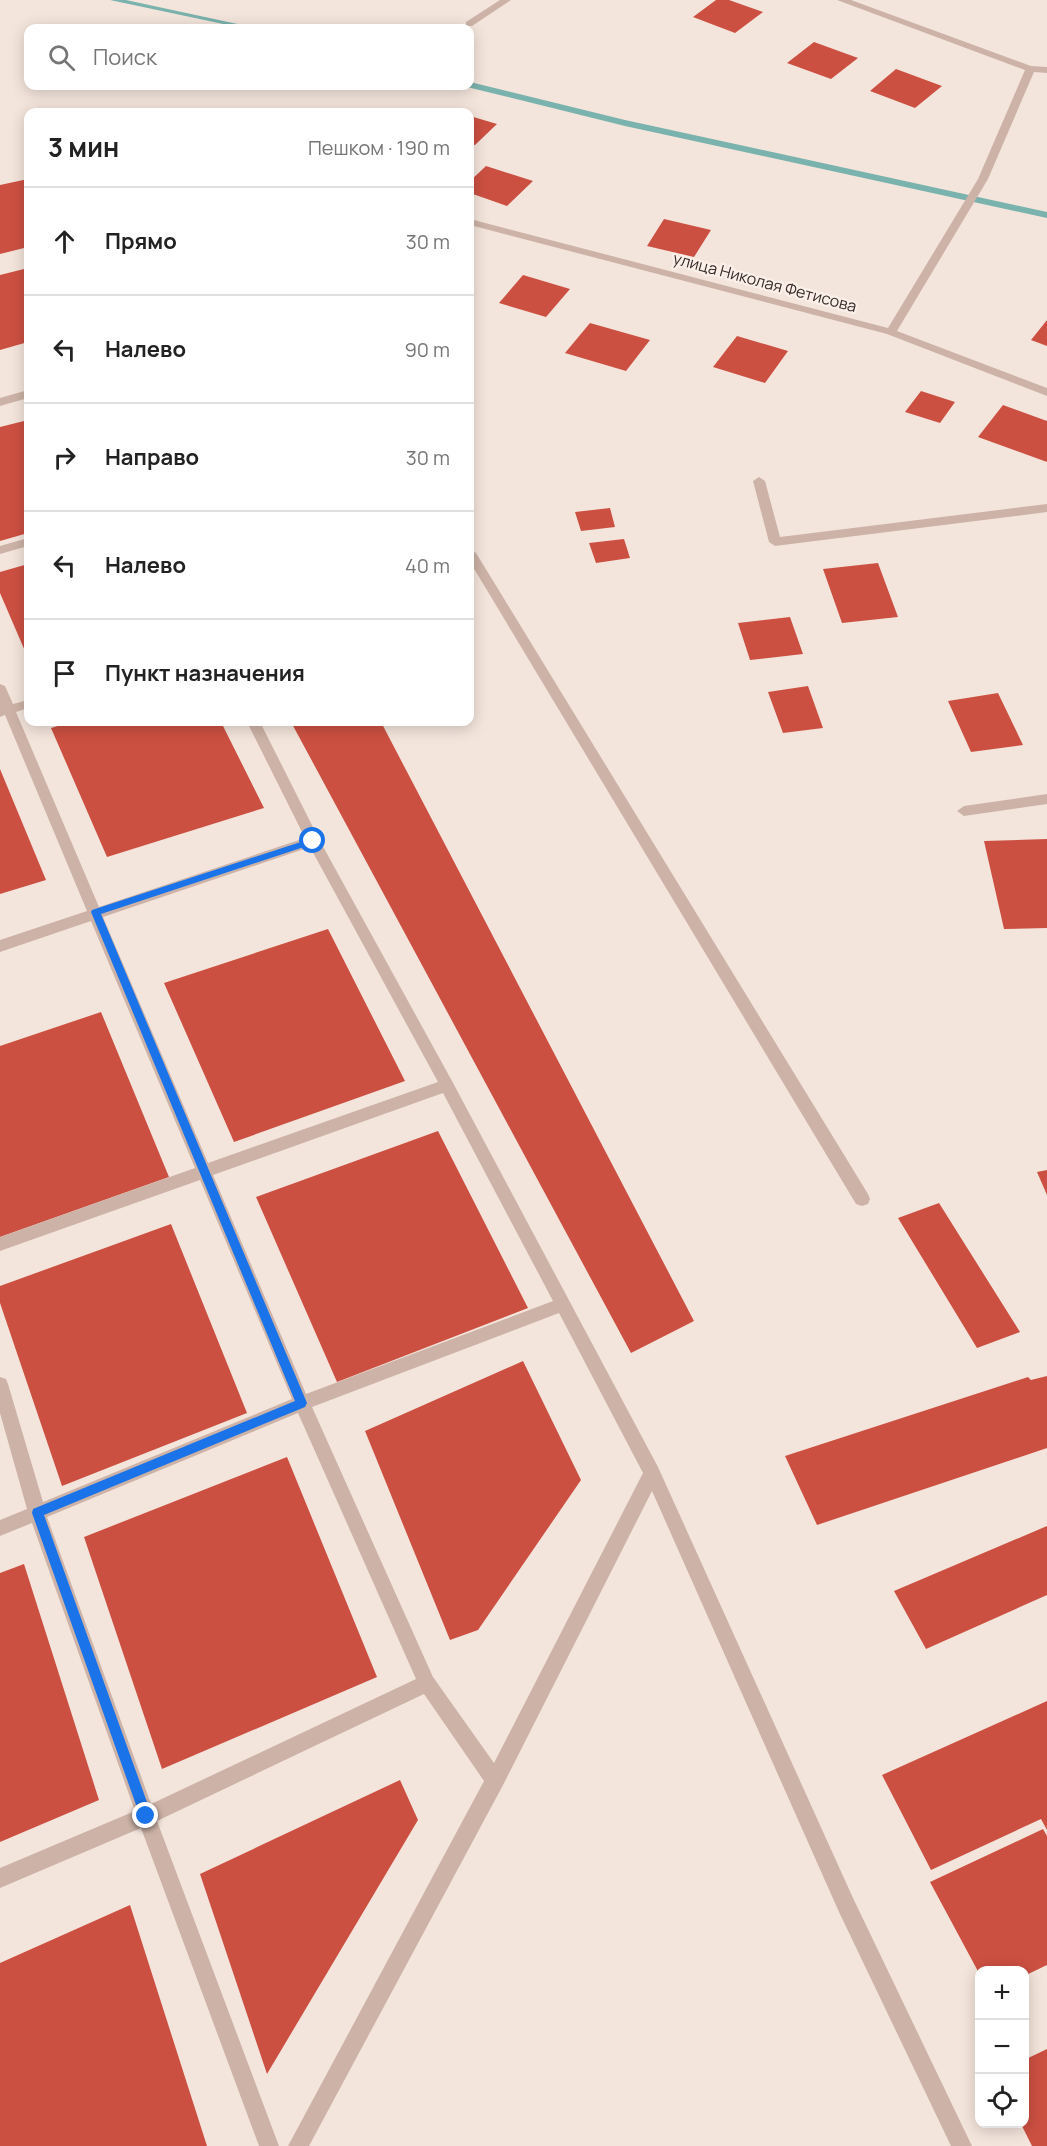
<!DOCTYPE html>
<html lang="ru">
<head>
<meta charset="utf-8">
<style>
  body { margin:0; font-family:Manrope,sans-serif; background:#f6f6f6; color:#222 }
  .controls { position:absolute; right:18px; bottom:18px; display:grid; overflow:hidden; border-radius:12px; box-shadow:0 3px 15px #0003 }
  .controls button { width:54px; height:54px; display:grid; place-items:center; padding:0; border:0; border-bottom:2px solid #e0e0e0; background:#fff; color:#222; font:30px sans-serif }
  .stop { position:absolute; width:18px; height:18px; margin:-14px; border:4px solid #1a73e8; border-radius:50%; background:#fff }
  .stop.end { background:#1a73e8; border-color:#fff; box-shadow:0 2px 6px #0008 }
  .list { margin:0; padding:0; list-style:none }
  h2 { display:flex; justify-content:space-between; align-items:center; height:78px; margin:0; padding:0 24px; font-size:26px }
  h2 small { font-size:20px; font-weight:400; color:#767676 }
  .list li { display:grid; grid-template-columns:39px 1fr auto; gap:18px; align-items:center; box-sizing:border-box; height:108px; padding:0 24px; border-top:2px solid #e0e0e0 }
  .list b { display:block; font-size:22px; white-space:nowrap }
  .list em { font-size:20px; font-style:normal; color:#767676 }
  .icon { flex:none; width:33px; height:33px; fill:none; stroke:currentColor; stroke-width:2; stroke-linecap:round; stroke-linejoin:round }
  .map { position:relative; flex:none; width:1047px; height:2146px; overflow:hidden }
  .search { position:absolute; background:#fff; box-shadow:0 3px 15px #0003; left:24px; top:24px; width:450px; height:66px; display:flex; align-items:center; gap:15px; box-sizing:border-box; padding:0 21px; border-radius:12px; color:#767676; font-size:22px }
  .panel { position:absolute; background:#fff; box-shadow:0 3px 15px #0003; left:24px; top:108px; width:450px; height:618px; border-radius:12px }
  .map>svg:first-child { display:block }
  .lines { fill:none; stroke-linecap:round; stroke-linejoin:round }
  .stream { fill:#7ab2ad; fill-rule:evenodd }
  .building { fill:#cc5042 }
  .service { fill:#cdb3a7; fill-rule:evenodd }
  .minor { fill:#cdb3a7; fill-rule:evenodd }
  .route { fill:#1a73e8 }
  .labels { text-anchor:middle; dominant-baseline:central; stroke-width:4.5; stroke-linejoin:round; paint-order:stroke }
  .far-street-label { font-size:16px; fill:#392b28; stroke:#fbf0e9 }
</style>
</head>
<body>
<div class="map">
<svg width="1047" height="2146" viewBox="0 0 1047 2146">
  <rect width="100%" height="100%" fill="#f4e5dc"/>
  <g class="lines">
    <!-- stream -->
    <path class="stream" d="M 110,0 L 126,0 L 256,28 L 242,28 Z
      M 470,82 L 625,120 L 1047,212 L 1047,218 L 625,126 L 467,87 Z"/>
  </g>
  <!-- building -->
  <path class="building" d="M 716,0 L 729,0 L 763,12 L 735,33 L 693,17 Z
    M 814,42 L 858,58 L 831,79 L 787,63 Z
    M 896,69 L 942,86 L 915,108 L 870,91 Z
    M 470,116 L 497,124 L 475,145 L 470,144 Z
    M 486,166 L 533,181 L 507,206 L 470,193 L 470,181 Z
    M 28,179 L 28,247 L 0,254 L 0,185 Z
    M 664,219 L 711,230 L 694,257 L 647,246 Z
    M 28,268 L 28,342 L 0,350 L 0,275 Z
    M 523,275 L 570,289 L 546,317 L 499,303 Z
    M 1047,320 L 1047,346 L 1031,340 Z
    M 590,323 L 650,340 L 626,371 L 565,353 Z
    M 737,336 L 788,351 L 765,383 L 713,367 Z
    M 921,391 L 955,402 L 940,423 L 905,412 Z
    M 1003,405 L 1047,421 L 1047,462 L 978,437 Z
    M 28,420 L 28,533 L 0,541 L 0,427 Z
    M 610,508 L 615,527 L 581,531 L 575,512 Z
    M 624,539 L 630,558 L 596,563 L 589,543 Z
    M 878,563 L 898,617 L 842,623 L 823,569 Z
    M 28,564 L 28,658 L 0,593 L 0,572 Z
    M 790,617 L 803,654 L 750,660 L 738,623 Z
    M 808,686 L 823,728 L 783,733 L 768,692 Z
    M 998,693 L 1023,745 L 971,752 L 948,701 Z
    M 71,722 L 221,722 L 264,808 L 107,857 L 51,728 Z
    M 291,722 L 381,722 L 694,1321 L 631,1353 Z
    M 0,769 L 46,880 L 0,894 Z
    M 1047,839 L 1047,928 L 1004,929 L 984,841 Z
    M 328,929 L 405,1081 L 234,1142 L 164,983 Z
    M 101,1012 L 169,1177 L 0,1237 L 0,1046 Z
    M 438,1131 L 528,1308 L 337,1382 L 256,1197 Z
    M 1047,1170 L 1047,1195 L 1037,1172 Z
    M 939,1203 L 1020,1332 L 977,1348 L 898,1218 Z
    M 171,1224 L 247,1413 L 62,1486 L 0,1303 L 0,1286 Z
    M 523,1361 L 581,1480 L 478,1630 L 450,1640 L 365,1431 Z
    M 1047,1376 L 1047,1448 L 817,1525 L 785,1456 L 1028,1377 L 1031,1380 Z
    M 287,1457 L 377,1677 L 162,1769 L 84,1537 Z
    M 1047,1526 L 1047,1595 L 926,1649 L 894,1591 Z
    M 24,1564 L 99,1800 L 0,1842 L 0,1573 Z
    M 1047,1701 L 1047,1830 L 1041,1819 L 931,1870 L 882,1775 Z
    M 400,1780 L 418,1820 L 267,2074 L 200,1874 Z
    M 1043,1829 L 1047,1836 L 1047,1965 L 1024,1976 L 1024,1970 L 980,1970 L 980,1975 L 930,1882 Z
    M 130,1905 L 207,2146 L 0,2146 L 0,1963 Z
    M 1047,2049 L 1047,2146 L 1032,2146 L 1021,2124 L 1024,2124 L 1024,2060 Z"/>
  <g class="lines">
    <!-- service -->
    <path class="service" d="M 28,390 L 28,398 L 0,406 L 0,398 Z
      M 759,477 L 765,481 L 780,537 L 1047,504 L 1047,512 L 775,546 L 769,542 L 753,481 Z
      M 28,538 L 28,546 L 0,554 L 0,546 Z
      M 470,549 L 476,553 L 868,1194 L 870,1199 L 868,1204 L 862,1206 L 856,1204 L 470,562 Z
      M 0,684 L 5,686 L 13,704 L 28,700 L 28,708 L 16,712 L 99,907 L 305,838 L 247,722 L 260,722 L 320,841 L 452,1081 L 658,1467 L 853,1898 L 972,2146 L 951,2146 L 839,1912 L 652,1491 L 502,1787 L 309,2146 L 288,2146 L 484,1781 L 424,1694 L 157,1821 L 279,2146 L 259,2146 L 141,1828 L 0,1888 L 0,1868 L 135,1811 L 32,1523 L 0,1536 L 0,1520 L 27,1509 L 0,1413 L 0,1377 L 6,1379 L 8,1384 L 43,1502 L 292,1399 L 200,1180 L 0,1251 L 0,1237 L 195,1168 L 91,921 L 0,952 L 0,940 L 87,911 L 5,715 L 0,717 ZM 310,847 L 438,1082 L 208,1163 L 103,917 ZM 443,1093 L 553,1301 L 306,1394 L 213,1175 ZM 559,1313 L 643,1473 L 494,1763 L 433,1677 L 312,1407 ZM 298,1413 L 416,1679 L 151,1804 L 47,1517 Z
      M 1047,794 L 1047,804 L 964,816 L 957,811 L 964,806 Z"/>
    <!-- minor -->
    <path class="minor" d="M 500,0 L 511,0 L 472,26 L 466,26 L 466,22 Z
      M 837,0 L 851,0 L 1031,66 L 1047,67 L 1047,73 L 1034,72 L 988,179 L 897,331 L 1047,388 L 1047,396 L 887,334 L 470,225 L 470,219 L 888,328 L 978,179 L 1025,70 Z"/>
  </g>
  <!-- route -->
  <path class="route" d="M 313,838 L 317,841 L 316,843 L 101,914 L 307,1403 L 305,1407 L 44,1515 L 152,1816 L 146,1822 L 140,1816 L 32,1513 L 33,1509 L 295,1401 L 91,912 L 92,910 Z"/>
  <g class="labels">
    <!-- far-street labels -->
    <g class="far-street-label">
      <text transform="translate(765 282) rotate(15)">улица Николая Фетисова</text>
    </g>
  </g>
</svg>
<div class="controls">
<button>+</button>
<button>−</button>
<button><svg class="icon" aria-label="locate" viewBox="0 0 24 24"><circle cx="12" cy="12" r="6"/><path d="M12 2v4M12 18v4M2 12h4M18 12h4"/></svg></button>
</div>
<div class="stop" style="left:313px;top:841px"></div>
<div class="stop end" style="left:146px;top:1816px"></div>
<div class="search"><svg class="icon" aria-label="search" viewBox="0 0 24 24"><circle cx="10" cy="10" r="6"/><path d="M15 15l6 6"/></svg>Поиск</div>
<section class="panel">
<h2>3 мин<small>Пешком · 190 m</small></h2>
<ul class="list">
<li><svg class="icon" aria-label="ahead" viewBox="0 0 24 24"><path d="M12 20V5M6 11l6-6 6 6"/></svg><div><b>Прямо</b></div><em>30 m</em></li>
<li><svg class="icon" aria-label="left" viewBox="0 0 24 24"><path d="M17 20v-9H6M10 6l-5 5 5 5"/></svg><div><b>Налево</b></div><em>90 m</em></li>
<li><svg class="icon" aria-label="right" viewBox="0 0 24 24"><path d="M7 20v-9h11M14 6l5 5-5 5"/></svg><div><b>Направо</b></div><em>30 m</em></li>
<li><svg class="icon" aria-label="left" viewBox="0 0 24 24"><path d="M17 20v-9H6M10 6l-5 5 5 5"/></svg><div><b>Налево</b></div><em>40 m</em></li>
<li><svg class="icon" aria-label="arrive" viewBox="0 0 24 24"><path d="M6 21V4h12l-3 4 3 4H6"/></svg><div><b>Пункт назначения</b></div></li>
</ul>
</section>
</div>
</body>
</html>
